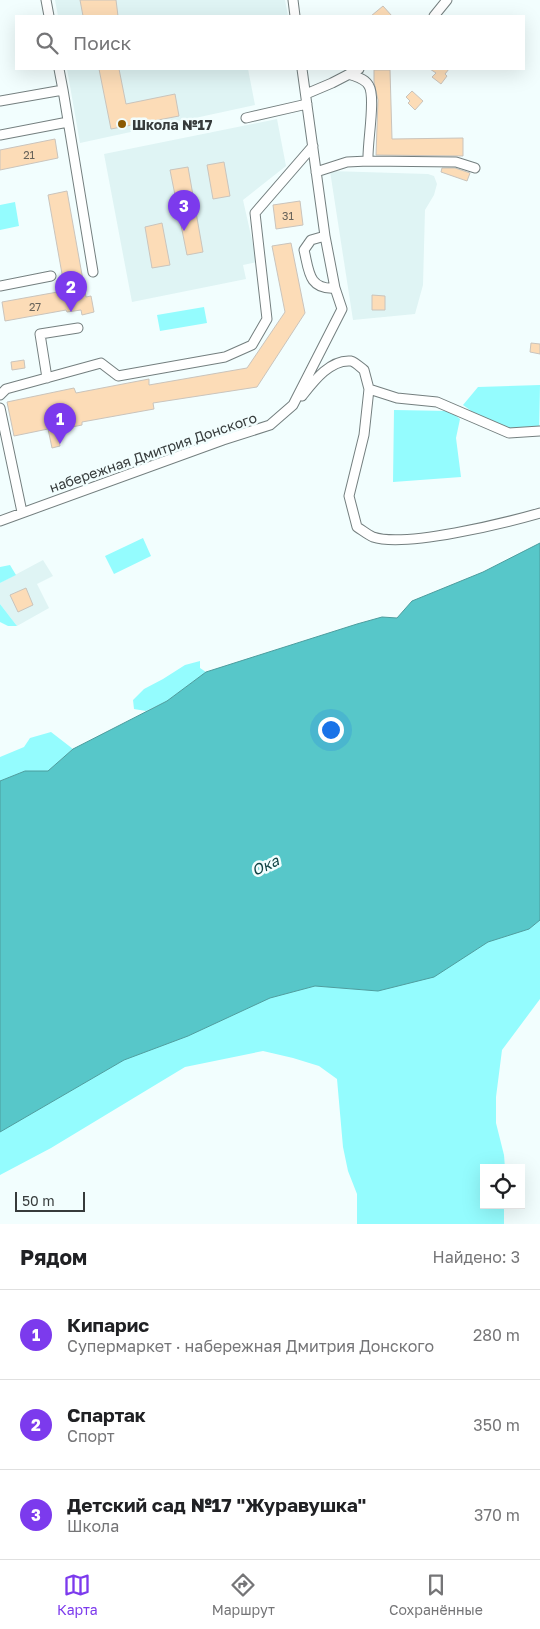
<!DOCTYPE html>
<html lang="ru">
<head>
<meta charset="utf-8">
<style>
  body { margin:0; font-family:"Golos Text",sans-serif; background:#f6f6f6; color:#202124 }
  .controls { position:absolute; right:15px; bottom:15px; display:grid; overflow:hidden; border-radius:0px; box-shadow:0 5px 20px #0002 }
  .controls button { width:45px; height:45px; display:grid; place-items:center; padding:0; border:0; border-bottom:1px solid #e0e0e0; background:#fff; color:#202124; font:25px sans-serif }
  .scale { position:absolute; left:15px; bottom:12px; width:70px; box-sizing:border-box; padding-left:5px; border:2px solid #363b3b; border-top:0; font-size:14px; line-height:18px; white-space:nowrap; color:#363b3b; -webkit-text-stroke:4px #f2fefe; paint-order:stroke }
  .you { position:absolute; left:330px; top:729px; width:18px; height:18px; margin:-12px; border:4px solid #fff; border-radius:50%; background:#1a73e8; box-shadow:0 0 0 8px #1a73e833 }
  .badge { display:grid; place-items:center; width:32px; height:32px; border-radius:50%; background:#7c3aed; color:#fff; font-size:16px; font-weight:700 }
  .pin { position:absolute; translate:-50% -41px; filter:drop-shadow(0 1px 2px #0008) }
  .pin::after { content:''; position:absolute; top:26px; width:18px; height:15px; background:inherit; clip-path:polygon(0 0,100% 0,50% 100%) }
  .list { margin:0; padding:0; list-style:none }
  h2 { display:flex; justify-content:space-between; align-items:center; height:65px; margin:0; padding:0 20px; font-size:21px }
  h2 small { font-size:16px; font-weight:400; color:#757577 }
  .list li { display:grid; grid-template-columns:32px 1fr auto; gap:15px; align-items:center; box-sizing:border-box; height:90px; padding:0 20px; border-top:1px solid #e0e0e0 }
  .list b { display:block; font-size:19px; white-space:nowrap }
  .list p { margin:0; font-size:16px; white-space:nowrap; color:#757577 }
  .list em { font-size:16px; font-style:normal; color:#757577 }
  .icon { flex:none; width:28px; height:28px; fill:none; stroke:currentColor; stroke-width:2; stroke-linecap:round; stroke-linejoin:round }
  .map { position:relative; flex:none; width:540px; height:1224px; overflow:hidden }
  .search { position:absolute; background:#fff; box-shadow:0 5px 20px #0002; left:15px; right:15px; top:15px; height:55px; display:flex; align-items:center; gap:12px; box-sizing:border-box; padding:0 18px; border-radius:0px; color:#757577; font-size:19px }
  .sheet { height:335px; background:#fff }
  nav { display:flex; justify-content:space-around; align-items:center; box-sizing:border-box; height:70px; border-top:1px solid #e0e0e0; background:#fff; font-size:14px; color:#757577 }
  nav a { display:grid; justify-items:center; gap:2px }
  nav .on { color:#7c3aed }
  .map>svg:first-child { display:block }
  .built { fill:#dff4f4 }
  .green { fill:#94fcfe }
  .water { fill:#57c7c9; stroke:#4d9d9e }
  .building { fill:#fcdcb7; stroke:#cac4bc }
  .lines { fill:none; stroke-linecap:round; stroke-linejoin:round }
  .minor-casing { stroke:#747f7f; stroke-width:11 }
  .minor { stroke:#fff; stroke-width:9 }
  .poi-dot { fill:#8b5a03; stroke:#f2fefe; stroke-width:2 }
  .labels { text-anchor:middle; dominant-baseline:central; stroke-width:5; stroke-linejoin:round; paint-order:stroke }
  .number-label { font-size:11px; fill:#68635a }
  .poi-label { font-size:14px; font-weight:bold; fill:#363b3b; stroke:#f2fefe; text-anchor:start }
  .street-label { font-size:14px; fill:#363b3b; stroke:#f2fefe }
  .water-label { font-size:15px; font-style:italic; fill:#124546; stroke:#f2fefe }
</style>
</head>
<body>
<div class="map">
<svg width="540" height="1224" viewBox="0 0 540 1224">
  <rect width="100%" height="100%" fill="#f2fefe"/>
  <!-- built -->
  <path class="built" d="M 55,0 L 285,0 L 288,16 L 58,16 Z
    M 67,69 L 248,69 L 255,105 L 80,143 Z
    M 277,119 L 286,166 L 243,200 L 257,262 L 243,265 L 246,279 L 132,302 L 104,154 Z
    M 330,171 L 428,174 L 434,176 L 437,184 L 434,195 L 425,210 L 423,285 L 415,314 L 353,320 Z
    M 43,560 L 53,576 L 37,584 L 49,608 L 17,626 L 0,604 L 0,583 Z"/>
  <!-- green -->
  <path class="green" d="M 15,202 L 19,226 L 0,230 L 0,205 Z
    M 204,307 L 207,323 L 160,331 L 157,315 Z
    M 540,385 L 539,436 L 523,436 L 478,416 L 463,405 L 478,387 Z
    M 394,410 L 450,411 L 460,419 L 456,438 L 461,477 L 393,482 Z
    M 143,538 L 151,556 L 114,574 L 105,556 Z
    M 10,565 L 16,575 L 0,583 L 0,567 Z
    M 0,604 L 17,626 L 8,626 L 0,622 Z
    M 200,661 L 200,668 L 206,672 L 167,701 L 146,711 L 134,709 L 133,700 L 144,689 L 163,679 L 185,665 Z
    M 51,732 L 73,749 L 48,771 L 25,771 L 0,781 L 0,757 L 24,747 L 30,738 Z
    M 540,920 L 540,999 L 502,1050 L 496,1097 L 496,1123 L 504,1155 L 505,1168 L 484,1168 L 484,1205 L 504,1205 L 504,1224 L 357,1224 L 357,1194 L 348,1171 L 343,1147 L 337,1079 L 319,1066 L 293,1058 L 263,1051 L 185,1067 L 51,1148 L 0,1175 L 0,1132 L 124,1060 L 188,1036 L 270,998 L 315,986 L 378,991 L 433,977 L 488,942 L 529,929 Z"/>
  <!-- water -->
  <path class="water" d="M 540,543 L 540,920 L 529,929 L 488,942 L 434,977 L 378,991 L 315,986 L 270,998 L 188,1036 L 124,1060 L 0,1132 L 0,781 L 25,771 L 48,771 L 73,749 L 167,701 L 206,672 L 357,624 L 382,617 L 397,618 L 412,601 L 483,572 Z"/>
  <!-- building -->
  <path class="building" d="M 80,0 L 116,0 L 118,16 L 83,16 Z
    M 383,6 L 392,16 L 371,16 Z
    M 99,69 L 119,69 L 126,104 L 175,94 L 179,116 L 111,129 Z
    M 430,69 L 449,69 L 445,74 L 447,76 L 441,84 L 432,77 L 436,73 Z
    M 374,70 L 390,70 L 392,139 L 463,138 L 463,156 L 376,155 L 378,100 L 374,82 Z
    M 412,91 L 423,101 L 415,110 L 408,103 L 410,101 L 406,97 Z
    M 55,139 L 58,158 L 0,170 L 0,150 Z
    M 224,162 L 230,196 L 213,199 L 207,165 Z
    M 188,167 L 203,252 L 187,255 L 170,170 Z
    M 442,168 L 455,168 L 470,173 L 467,181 L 441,172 Z
    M 67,191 L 86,297 L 91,296 L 94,312 L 82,315 L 81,310 L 67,312 L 66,310 L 5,321 L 2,302 L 63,291 L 64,285 L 48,195 Z
    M 300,201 L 303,225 L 276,229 L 273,205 Z
    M 162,223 L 170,265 L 152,268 L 145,227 Z
    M 291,243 L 305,313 L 257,387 L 153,403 L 154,409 L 82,422 L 82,425 L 57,430 L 60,446 L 52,448 L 48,429 L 14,436 L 7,402 L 74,388 L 76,393 L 149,379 L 149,385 L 247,368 L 285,312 L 272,246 Z
    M 372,295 L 385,296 L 385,310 L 372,310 Z
    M 531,343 L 540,344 L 540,354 L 530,352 Z
    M 24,360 L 25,368 L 12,370 L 11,362 Z
    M 26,588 L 33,605 L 18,612 L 10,595 Z"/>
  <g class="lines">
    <!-- minor casing -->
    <g class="minor-casing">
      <path id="minor" d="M 46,0 L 49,16
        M 293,0 L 295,16
        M 434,16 L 447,0
        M 349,74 C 356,77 365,78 369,86 C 376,98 367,143 368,161 L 456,162 L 475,168
        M 63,90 L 93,272
        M 306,94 L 332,83 L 359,69
        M 0,101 L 63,90 L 59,69
        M 246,118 L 307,104
        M 0,135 L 68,122
        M 316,172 L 347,162 L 368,161
        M 325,236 L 311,240 L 304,250 C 309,270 308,290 335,288
        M 0,286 L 51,276
        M 47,378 L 40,334 L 78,328
        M 0,395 L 6,389 L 101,363 L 118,376 L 225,357 L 252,345 L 267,319 L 255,213 L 313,146
        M 302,396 C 313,382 330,359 351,361 C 355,362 360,367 364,370 L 369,389
        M 0,408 L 22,512
        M 540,431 L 509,433 L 437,402 L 397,398 L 369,389 L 364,435 L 349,496 L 357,527 C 362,530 368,535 373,537 C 405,548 505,523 540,513
        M 0,521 L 223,440 L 270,425 L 293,405 L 342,309 L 335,288 L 325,236 L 302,69"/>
    </g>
    <!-- minor -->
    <use href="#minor" class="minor"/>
  </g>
  <!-- markers -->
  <circle class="poi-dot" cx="122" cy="124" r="5"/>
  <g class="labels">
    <!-- number labels -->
    <g class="number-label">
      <text x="29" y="154">21</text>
      <text x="288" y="215">31</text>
      <text x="35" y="306">27</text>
    </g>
    <!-- poi labels -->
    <g class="poi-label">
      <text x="132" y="124">Школа №17</text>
    </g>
    <!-- street labels -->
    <g class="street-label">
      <text transform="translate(153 452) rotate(-19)">набережная Дмитрия Донского</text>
    </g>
    <!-- water labels -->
    <g class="water-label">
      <text transform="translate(265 865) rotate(-25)">Ока</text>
    </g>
  </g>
</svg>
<div class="controls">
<button><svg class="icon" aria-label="locate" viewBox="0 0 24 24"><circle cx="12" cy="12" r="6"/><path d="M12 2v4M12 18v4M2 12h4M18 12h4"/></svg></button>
</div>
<div class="scale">50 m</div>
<div class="you"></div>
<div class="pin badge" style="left:60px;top:444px">1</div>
<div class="pin badge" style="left:71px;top:312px">2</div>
<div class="pin badge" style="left:184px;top:231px">3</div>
<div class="search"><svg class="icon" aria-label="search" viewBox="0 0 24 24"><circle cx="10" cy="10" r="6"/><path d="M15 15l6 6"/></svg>Поиск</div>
</div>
<section class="sheet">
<h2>Рядом<small>Найдено: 3</small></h2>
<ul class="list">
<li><span class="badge">1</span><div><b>Кипарис</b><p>Супермаркет · набережная Дмитрия Донского</p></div><em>280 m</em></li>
<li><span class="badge">2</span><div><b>Спартак</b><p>Спорт</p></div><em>350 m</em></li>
<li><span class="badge">3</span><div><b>Детский сад №17 &quot;Журавушка&quot;</b><p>Школа</p></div><em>370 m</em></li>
</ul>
</section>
<nav>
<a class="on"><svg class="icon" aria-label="map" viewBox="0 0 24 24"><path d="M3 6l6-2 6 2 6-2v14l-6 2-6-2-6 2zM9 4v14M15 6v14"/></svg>Карта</a>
<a><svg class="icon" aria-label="directions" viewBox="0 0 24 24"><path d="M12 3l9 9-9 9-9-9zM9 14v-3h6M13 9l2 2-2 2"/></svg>Маршрут</a>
<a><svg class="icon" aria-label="saved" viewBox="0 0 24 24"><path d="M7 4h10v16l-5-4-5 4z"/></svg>Сохранённые</a>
</nav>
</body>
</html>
